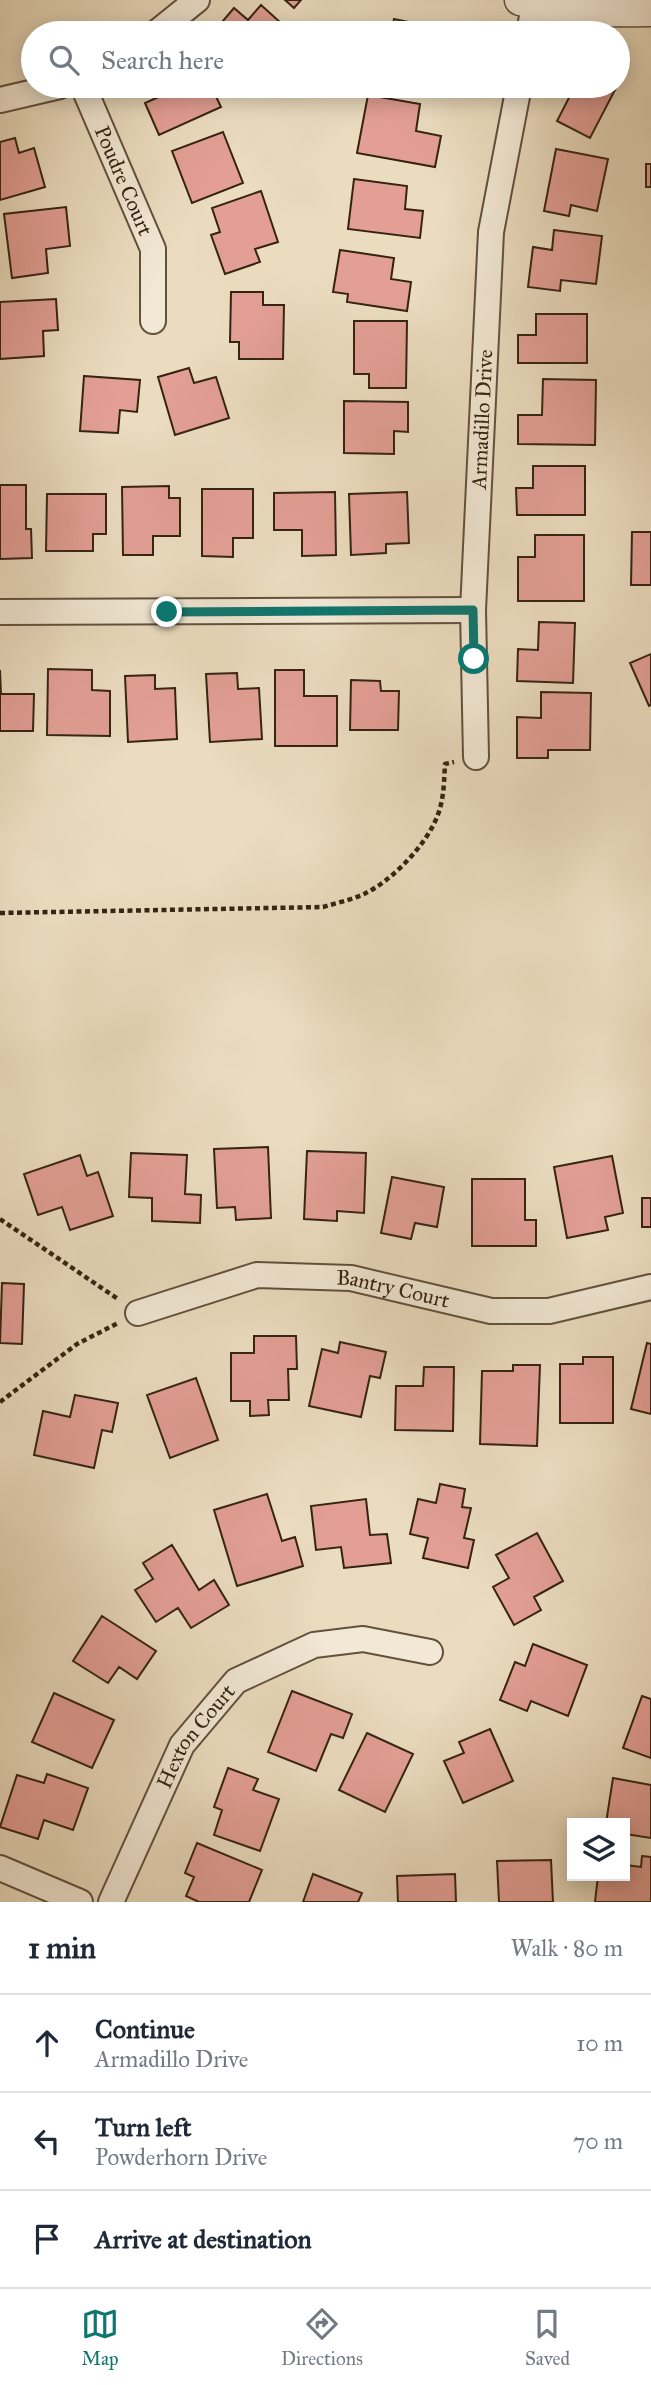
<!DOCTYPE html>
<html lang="en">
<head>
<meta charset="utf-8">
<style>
  body { margin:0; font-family:"IM FELL Great Primer",serif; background:#f6f6f7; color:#1f2937 }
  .controls { position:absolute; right:21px; bottom:21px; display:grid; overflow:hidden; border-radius:0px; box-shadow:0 4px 18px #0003 }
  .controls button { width:63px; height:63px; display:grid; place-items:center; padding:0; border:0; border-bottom:2px solid #e0e1e3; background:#fff; color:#1f2937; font:35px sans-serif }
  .stop { position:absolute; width:21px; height:21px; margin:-16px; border:5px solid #0f766e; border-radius:50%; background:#fff }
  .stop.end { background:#0f766e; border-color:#fff; box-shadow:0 2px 7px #0008 }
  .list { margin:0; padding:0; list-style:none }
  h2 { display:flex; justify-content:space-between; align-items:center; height:91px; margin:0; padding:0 28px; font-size:30px }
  h2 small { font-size:23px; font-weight:400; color:#747a83 }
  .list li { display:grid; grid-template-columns:46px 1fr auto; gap:21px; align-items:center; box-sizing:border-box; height:98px; padding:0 28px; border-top:2px solid #e0e1e3 }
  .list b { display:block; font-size:26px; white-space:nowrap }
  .list p { margin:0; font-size:23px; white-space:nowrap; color:#747a83 }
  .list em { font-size:23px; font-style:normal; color:#747a83 }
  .icon { flex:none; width:38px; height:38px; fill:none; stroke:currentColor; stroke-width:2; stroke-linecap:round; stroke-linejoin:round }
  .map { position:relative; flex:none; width:651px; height:1902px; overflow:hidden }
  .search { position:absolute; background:#fff; box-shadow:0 4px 18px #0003; left:21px; right:21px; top:21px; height:77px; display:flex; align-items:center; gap:18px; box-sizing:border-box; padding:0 24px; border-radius:38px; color:#747a83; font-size:26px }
  .sheet { height:385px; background:#fff }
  nav { display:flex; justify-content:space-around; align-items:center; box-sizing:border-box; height:98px; border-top:2px solid #e0e1e3; background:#fff; font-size:19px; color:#747a83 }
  nav a { display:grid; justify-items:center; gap:4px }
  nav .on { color:#0f766e }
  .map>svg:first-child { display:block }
  .building { fill:#e39f95; stroke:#352312; stroke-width:2 }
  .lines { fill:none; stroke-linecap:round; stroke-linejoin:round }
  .minor-casing { stroke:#62513d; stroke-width:28 }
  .tertiary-casing { stroke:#62513d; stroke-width:33 }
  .path { stroke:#352312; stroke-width:4.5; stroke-dasharray:5 3.5; stroke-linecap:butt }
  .minor { stroke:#f2e8d5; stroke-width:24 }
  .tertiary { stroke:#f2e8d5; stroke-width:30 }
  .route { stroke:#0f766e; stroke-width:9 }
  .labels { text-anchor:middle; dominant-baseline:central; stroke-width:7; stroke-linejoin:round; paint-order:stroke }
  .street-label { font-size:21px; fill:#352312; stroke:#f2e8d5 }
</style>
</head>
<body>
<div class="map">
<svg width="651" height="1902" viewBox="0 0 651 1902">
  <rect width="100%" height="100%" fill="#ebdcbf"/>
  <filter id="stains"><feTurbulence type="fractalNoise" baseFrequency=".00286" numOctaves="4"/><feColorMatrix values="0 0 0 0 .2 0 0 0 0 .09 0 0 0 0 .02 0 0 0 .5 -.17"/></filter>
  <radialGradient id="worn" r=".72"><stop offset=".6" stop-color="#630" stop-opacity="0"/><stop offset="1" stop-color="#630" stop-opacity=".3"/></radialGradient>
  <!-- building -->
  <path class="building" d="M 285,0 L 301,0 L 294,8 Z
    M 261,5 L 292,33 L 221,33 L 216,29 L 234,8 L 248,20 Z
    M 394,19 L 438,28 L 437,33 L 391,33 Z
    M 169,86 L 211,86 L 221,107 L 159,135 L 145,103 L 172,91 Z
    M 413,86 L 455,86 L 453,94 Z
    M 575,86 L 617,86 L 590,138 L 557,121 Z
    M 368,95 L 420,104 L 416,131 L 441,136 L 435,167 L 357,153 Z
    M 223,132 L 243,183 L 192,203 L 172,151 Z
    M 15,138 L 19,153 L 34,148 L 45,187 L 0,200 L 0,142 Z
    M 556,149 L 608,159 L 597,211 L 571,205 L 569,216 L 544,211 Z
    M 646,164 L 651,164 L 651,187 L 646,187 Z
    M 354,179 L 407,186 L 405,209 L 423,211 L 420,238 L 348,229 Z
    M 261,191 L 278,242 L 255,249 L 260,262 L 225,274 L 211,235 L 220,232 L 212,208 Z
    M 66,207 L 70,246 L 46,249 L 48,273 L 12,278 L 4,214 Z
    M 554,230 L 602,236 L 596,284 L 561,280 L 560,291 L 528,287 L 533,247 L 552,250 Z
    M 340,250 L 394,258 L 391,279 L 411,282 L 407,311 L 347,302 L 348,294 L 333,292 Z
    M 231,292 L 263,292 L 263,305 L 284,305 L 283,359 L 239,359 L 239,342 L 230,342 Z
    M 56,299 L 58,330 L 43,331 L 44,356 L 0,359 L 0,302 Z
    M 536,314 L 587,314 L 587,363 L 518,363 L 518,335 L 536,335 Z
    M 354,321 L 407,321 L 406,388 L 369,388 L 369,374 L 354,374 Z
    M 189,368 L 194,383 L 216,377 L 229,418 L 175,435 L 158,377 Z
    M 84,376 L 140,380 L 137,412 L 120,410 L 118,433 L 80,431 Z
    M 543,379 L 596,380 L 595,445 L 518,444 L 518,415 L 542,415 Z
    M 344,401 L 408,402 L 408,432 L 394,431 L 394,454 L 344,453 Z
    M 533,466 L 585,466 L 585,515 L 517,515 L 516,488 L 533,488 Z
    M 0,485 L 26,485 L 26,529 L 31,529 L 32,558 L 0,559 Z
    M 169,486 L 169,498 L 180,498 L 180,536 L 153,536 L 153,555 L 123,555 L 122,487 Z
    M 202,489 L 253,489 L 253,538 L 233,538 L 233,557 L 202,556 Z
    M 335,492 L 336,555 L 302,556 L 302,530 L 274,530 L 274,493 Z
    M 407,492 L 409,543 L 386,544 L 386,553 L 351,555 L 349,494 Z
    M 47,494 L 106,494 L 106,534 L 93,534 L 93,551 L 46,551 Z
    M 632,532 L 651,532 L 651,585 L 631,585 Z
    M 535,535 L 584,535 L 584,601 L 518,601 L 518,557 L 535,557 Z
    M 539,622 L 575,623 L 573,683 L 517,681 L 518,649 L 538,650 Z
    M 651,654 L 651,705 L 649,706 L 630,663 Z
    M 48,669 L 92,670 L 92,690 L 110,691 L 110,736 L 47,735 Z
    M 0,670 L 1,694 L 34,694 L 33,731 L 0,731 Z
    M 275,670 L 304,670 L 304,696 L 337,696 L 337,746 L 275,746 Z
    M 237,673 L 238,689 L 259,688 L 262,739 L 210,742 L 206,674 Z
    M 155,675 L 155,689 L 175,688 L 177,739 L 128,742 L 125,676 Z
    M 351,680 L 380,681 L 381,691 L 399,691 L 398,730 L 350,730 Z
    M 541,692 L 591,693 L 590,750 L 548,750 L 548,758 L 517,758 L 517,717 L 541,718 Z
    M 268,1147 L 271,1218 L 236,1220 L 235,1207 L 217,1208 L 214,1149 Z
    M 307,1151 L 366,1153 L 364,1213 L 337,1211 L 337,1221 L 304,1219 Z
    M 131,1153 L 187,1155 L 185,1194 L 201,1195 L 200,1223 L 152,1221 L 152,1198 L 129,1197 Z
    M 80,1155 L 87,1176 L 98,1172 L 113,1216 L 70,1230 L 62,1207 L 38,1215 L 24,1174 Z
    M 612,1156 L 623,1213 L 605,1217 L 608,1230 L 567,1238 L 554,1167 Z
    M 392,1177 L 444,1187 L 437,1227 L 415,1223 L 411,1239 L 381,1233 Z
    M 472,1179 L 525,1179 L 525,1220 L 536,1220 L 536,1246 L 472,1246 Z
    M 642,1198 L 651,1198 L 651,1227 L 642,1227 Z
    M 2,1283 L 24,1284 L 22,1344 L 0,1343 Z
    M 254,1336 L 296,1336 L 297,1369 L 288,1369 L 289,1400 L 268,1400 L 269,1415 L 250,1416 L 250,1401 L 231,1401 L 231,1353 L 254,1353 Z
    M 340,1342 L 386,1352 L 380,1378 L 370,1376 L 361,1417 L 309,1406 L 322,1349 L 338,1353 Z
    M 647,1343 L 651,1344 L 651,1414 L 631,1409 Z
    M 583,1357 L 613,1357 L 613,1423 L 560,1423 L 560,1364 L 583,1364 Z
    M 513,1365 L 540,1365 L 537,1446 L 480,1444 L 482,1371 L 513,1371 Z
    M 424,1367 L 454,1367 L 453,1431 L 395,1430 L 396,1386 L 423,1386 Z
    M 196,1378 L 218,1440 L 170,1458 L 147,1395 Z
    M 75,1395 L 118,1403 L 112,1432 L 102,1430 L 94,1468 L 34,1455 L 43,1411 L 70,1417 Z
    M 440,1484 L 465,1489 L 462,1507 L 471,1508 L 464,1538 L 474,1540 L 468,1568 L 423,1558 L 428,1538 L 410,1534 L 418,1499 L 436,1503 Z
    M 267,1494 L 282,1541 L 295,1537 L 303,1566 L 237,1586 L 214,1510 Z
    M 366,1499 L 370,1535 L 387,1534 L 391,1563 L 344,1568 L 341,1547 L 316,1550 L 311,1506 Z
    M 537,1533 L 563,1581 L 534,1597 L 541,1610 L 514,1625 L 493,1587 L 509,1578 L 496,1555 Z
    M 172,1545 L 199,1590 L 214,1580 L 229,1605 L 191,1628 L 178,1608 L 156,1622 L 135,1590 L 153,1579 L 143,1563 Z
    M 102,1616 L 156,1651 L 137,1679 L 119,1667 L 108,1683 L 73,1661 Z
    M 533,1644 L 587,1665 L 568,1716 L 531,1701 L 527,1711 L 500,1700 L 515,1662 L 525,1666 Z
    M 292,1691 L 352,1714 L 343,1738 L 331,1734 L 316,1771 L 268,1752 Z
    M 54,1693 L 114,1720 L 92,1768 L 32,1742 Z
    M 642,1696 L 651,1699 L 651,1758 L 623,1748 Z
    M 490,1729 L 513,1781 L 463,1803 L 444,1761 L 464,1753 L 459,1742 Z
    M 367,1733 L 413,1754 L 385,1812 L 339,1790 Z
    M 228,1768 L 258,1779 L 253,1790 L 279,1799 L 260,1851 L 214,1835 L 222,1810 L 214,1807 Z
    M 47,1774 L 88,1788 L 73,1830 L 44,1820 L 38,1839 L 0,1827 L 17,1775 L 44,1783 Z
    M 613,1778 L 651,1785 L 651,1838 L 625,1834 L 625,1823 L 606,1823 Z
    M 197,1843 L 262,1870 L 249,1902 L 199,1902 L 186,1896 L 194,1877 L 185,1873 Z
    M 642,1856 L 651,1857 L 651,1902 L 595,1902 L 598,1876 L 625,1876 L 625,1865 L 641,1867 Z
    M 551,1860 L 553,1902 L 499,1902 L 497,1861 Z
    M 313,1874 L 362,1893 L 358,1902 L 303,1902 Z
    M 455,1874 L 456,1902 L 398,1902 L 397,1876 Z"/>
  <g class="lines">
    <!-- minor casing -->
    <g class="minor-casing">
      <g id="minor">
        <path d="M 156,33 L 197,0"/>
        <path d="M 529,33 L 535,0"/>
        <path id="s1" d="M 83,86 L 153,249 L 153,321"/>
        <path d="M 0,100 L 60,86"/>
        <path d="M 0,612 L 473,610"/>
        <path id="s2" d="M 476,757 L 473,610 L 491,232 L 519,86"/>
        <path id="s3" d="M 138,1313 L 257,1275 L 351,1278 L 491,1311 L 549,1311 L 651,1287"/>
        <path d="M 0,1868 L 80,1902"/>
        <path id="s4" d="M 111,1902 L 182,1745 L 236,1681 L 314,1645 L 363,1639 L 430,1652"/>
      </g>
    </g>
    <!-- tertiary casing -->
    <g class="tertiary-casing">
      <path id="tertiary" d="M 520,0 C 562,12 608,12 651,11"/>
    </g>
    <!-- path -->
    <path class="path" d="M 0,913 L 323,907 C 336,903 351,900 364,894 C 392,881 426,845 437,817 C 444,800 444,782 445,764 L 454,762
      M 0,1219 L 118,1299
      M 0,1402 L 77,1344 L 118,1323"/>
    <!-- minor -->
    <use href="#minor" class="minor"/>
    <!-- tertiary -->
    <use href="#tertiary" class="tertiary"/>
  </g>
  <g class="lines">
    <!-- route -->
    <path class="route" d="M 167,612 L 473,610 L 474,659"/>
  </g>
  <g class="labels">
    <!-- street labels -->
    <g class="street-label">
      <text stroke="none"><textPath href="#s1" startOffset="103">Poudre Court</textPath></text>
      <text stroke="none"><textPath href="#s2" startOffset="338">Armadillo Drive</textPath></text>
      <text stroke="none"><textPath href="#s3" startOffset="262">Bantry Court</textPath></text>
      <text stroke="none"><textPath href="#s4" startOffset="187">Hexton Court</textPath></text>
    </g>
  </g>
  <rect width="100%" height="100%" filter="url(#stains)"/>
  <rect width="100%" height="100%" fill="url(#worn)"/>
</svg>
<div class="controls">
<button><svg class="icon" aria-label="layers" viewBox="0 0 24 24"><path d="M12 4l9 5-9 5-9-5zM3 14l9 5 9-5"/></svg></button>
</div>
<div class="stop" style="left:474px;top:659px"></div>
<div class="stop end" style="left:167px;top:612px"></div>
<div class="search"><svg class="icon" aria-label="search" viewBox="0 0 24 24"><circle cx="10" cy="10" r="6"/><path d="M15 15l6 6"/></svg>Search here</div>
</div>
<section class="sheet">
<h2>1 min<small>Walk · 80 m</small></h2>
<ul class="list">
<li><svg class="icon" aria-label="ahead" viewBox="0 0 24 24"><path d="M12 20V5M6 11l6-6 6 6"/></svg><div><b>Continue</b><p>Armadillo Drive</p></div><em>10 m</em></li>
<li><svg class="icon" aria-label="left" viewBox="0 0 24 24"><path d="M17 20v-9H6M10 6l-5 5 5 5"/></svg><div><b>Turn left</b><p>Powderhorn Drive</p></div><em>70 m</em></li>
<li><svg class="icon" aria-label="arrive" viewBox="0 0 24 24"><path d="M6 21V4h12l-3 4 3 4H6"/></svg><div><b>Arrive at destination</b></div></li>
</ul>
</section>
<nav>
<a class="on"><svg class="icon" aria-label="map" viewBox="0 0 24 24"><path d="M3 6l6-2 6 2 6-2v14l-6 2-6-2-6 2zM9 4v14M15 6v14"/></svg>Map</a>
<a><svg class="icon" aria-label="directions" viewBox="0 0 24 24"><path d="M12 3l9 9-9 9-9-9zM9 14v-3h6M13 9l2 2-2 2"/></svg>Directions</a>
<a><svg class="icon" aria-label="saved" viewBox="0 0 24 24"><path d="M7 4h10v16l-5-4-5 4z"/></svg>Saved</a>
</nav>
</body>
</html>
